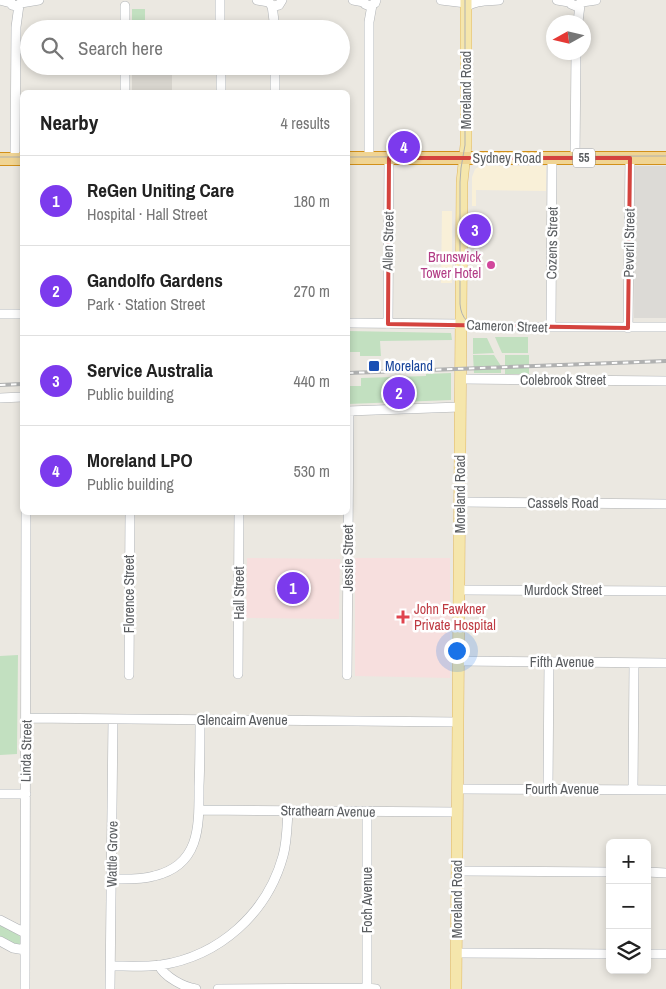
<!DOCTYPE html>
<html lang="en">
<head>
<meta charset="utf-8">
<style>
  body { margin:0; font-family:"Archivo Narrow",sans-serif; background:#f6f6f6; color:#222 }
  .controls { position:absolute; right:15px; bottom:15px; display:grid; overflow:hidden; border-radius:8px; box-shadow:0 2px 8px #0003 }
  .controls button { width:45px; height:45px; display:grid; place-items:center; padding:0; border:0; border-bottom:1px solid #e0e0e0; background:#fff; color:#222; font:25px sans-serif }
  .compass { position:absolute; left:546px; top:15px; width:45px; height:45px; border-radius:50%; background:#fff; box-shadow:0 2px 8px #0003; rotate:262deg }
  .you { position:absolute; left:456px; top:650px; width:18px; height:18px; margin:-12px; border:4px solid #fff; border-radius:50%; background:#1a73e8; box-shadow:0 0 0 8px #1a73e833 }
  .badge { display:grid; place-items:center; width:32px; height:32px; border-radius:50%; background:#7c3aed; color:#fff; font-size:16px; font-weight:700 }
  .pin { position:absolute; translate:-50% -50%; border:2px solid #fff; box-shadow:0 1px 5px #0006 }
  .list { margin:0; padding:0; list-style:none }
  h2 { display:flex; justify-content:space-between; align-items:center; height:65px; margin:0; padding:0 20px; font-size:21px }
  h2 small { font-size:16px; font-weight:400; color:#767676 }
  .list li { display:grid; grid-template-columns:32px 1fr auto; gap:15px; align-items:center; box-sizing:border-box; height:90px; padding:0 20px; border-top:1px solid #e0e0e0 }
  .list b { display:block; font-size:19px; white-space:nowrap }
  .list p { margin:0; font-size:16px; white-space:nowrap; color:#767676 }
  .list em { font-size:16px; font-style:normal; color:#767676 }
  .icon { flex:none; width:28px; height:28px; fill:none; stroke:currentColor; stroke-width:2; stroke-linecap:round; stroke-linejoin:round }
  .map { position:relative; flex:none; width:666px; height:989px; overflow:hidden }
  .search { position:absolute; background:#fff; box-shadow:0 2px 8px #0003; left:20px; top:20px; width:330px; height:55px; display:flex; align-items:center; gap:12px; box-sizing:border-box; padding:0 18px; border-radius:28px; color:#767676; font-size:19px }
  .panel { position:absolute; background:#fff; box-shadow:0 2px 8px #0003; left:20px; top:90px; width:330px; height:425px; border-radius:8px }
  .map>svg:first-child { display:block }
  .commercial { fill:#f9f0d8 }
  .industrial { fill:#dcdad6 }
  .education { fill:#dad7d0 }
  .medical { fill:#f7dfde }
  .green { fill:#c2e0c0 }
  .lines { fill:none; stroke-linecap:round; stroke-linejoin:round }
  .minor-casing { stroke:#afb2b5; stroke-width:10 }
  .major-casing { stroke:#e0b865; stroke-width:12 }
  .highway-casing { stroke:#d2901a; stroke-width:14 }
  .minor { stroke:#fff; stroke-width:9 }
  .major { stroke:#f5e6ac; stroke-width:11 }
  .highway { stroke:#f0d493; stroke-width:12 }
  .tram { stroke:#b0b1b1; stroke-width:1 }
  .rail-casing { stroke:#b0b1b1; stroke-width:4 }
  .rail { stroke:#fff; stroke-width:2; stroke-dasharray:5.5; stroke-linecap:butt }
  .marked { fill:none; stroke:#d4433e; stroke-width:4; stroke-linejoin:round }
  .hotel-dot { fill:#d1479c; stroke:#fff; stroke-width:2 }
  .transit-dot { fill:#1a4fb4; stroke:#fff; stroke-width:2 }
  .health-dot { fill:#e0444e; stroke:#fff; stroke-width:2 }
  .labels { text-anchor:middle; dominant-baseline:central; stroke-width:5; stroke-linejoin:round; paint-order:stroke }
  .shield { fill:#fff; stroke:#8c8e90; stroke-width:1 }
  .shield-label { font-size:12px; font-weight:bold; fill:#5a5d60 }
  .street-label { font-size:14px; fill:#5a5d60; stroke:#fff }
  .hotel-label { font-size:14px; fill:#b23c85; stroke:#fff; text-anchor:end }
  .transit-label { font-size:14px; fill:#164399; stroke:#fff; text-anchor:start }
  .health-label { font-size:14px; fill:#be3a42; stroke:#fff; text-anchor:start }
</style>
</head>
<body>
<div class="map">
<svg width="666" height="989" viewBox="0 0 666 989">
  <rect width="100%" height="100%" fill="#ebe8e1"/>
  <!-- commercial -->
  <path class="commercial" d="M 480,166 L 546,166 L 546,191 L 476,190 L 476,206 L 472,206 L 472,177 L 475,169 Z
    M 442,211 L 452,211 L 452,283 L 441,283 Z"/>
  <!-- industrial -->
  <path class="industrial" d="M 635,166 L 666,166 L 666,318 L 634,318 Z"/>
  <!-- education -->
  <path class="education" d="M 132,66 L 172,66 L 172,92 L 132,92 Z"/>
  <!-- medical -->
  <path class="medical" d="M 247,558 L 340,559 L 339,619 L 246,618 Z
    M 355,558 L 450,558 L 450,678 L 355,676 Z"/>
  <!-- green -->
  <path class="green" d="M 132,9 L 145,9 L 145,29 L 132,29 Z
    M 348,331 L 451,333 L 452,340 L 380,341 L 381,356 L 360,356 L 360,352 L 348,352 Z
    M 495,337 L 528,337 L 528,353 L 502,353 Z
    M 473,338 L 487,338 L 494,353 L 473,354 Z
    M 473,355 L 494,355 L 501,366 L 501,373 L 474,373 Z
    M 505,355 L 529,355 L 529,374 L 505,374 Z
    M 451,373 L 451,400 L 348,404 L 348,386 L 361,386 L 361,378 L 426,376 L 426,374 Z
    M 18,655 L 17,754 L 0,755 L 0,656 Z
    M 0,923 L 21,937 L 21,944 L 18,946 L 0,938 Z"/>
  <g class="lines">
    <!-- minor casing -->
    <g class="minor-casing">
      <path id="minor" d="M 0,0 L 11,3
        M 10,0 L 12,5 L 17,6 L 21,3 L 23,0
        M 220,0 L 220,29
        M 257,0 L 269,2
        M 268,0 L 271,5 L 274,6 L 279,5 L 282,0
        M 353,0 L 364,2
        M 363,0 L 365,4 L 370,6 L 375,3 L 376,0
        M 441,0 L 466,3
        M 557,0 L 569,2
        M 569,0 L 571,4 L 576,6 L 581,3 L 583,0
        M 582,2 L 596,0
        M 21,3 L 39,0
        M 272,5 L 275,29
        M 466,7 C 475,0 488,1 499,0
        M 578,22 L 580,5
        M 125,29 L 125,6
        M 221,66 L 221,92
        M 125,92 L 125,66
        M 275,92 L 275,66
        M 369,158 L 369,22 L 372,5
        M 575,158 L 576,52
        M 15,159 L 16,27 L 19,5
        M 0,314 L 22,314
        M 348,323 L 461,324 L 488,327 L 666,327
        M 388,324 L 389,158
        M 551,327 L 552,158
        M 628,328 L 630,158
        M 461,379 L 666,381
        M 0,398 L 22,397
        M 348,411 L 460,407
        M 460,502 L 666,504
        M 459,590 L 666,591
        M 459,661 L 666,663
        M 238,674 L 239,512
        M 129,675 L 130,512
        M 347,675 L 349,411
        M 27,718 L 458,722
        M 458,789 L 666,790
        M 548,789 L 549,662
        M 633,790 L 634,663
        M 0,794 L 26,794
        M 199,810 L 457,812
        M 457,871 L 610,872
        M 647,872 L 666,873
        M 111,879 C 125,879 140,880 154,876 C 201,865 199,825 199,786 C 200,764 200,742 200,720
        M 0,920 L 25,933
        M 0,941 L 13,948 L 25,950
        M 457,953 L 610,954
        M 647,954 L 666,954
        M 159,965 C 164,977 184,987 196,989
        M 111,966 C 127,966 144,967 161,965 C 219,956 267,914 283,856 C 287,842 287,826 288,811
        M 367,988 L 367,811
        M 25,989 L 26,512
        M 110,989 L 113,719
        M 218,989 L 367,988 L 376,989"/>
    </g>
    <!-- major casing -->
    <g class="major-casing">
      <path id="major" d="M 456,989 L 462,182 L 466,145 L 466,0"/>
    </g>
    <!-- highway casing -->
    <g class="highway-casing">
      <path id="highway" d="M 348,158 L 666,158
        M 0,159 L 22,159"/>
    </g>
    <!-- minor -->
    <use href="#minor" class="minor"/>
    <!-- major -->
    <use href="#major" class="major"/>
    <!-- highway -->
    <use href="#highway" class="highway"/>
    <!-- tram -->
    <path class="tram" d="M 465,0 L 465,145 L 461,168 L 460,182 L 460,304 C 461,318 469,326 482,328 L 616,329
      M 0,157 L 22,157
      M 348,157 L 666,156"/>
    <!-- rail casing -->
    <g class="rail-casing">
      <path id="rail" d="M 348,373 L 666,361
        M 0,385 L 22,384"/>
    </g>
    <!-- rail -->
    <use href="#rail" class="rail"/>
  </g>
  <!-- marked area -->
  <path class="marked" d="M 389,158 L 630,158 L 628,328 L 388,324 Z"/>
  <!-- markers -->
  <circle class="hotel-dot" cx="491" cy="265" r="5"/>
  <rect class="transit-dot" x="368" y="360" width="12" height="12" rx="2.5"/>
  <path class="health-dot" d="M400.5 609.5h5v5h5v5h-5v5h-5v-5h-5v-5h5z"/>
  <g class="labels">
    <!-- shield labels -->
    <rect class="shield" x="573" y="148.5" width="22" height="19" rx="4"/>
    <g class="shield-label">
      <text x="584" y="158">55</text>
    </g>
    <!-- street labels -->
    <g class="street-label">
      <text transform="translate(466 90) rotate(-90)">Moreland Road</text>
      <text x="507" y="158">Sydney Road</text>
      <text transform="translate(388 241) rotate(-89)">Allen Street</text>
      <text transform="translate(552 243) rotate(-89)">Cozens Street</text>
      <text transform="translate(629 243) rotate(-89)">Peveril Street</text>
      <text transform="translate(507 326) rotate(2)">Cameron Street</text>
      <text x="563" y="380">Colebrook Street</text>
      <text transform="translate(460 494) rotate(-90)">Moreland Road</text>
      <text x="563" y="503">Cassels Road</text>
      <text transform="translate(348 558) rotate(-90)">Jessie Street</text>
      <text x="563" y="590">Murdock Street</text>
      <text transform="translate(239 593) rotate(-90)">Hall Street</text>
      <text transform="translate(129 594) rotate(-90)">Florence Street</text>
      <text x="562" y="662">Fifth Avenue</text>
      <text x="242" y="720">Glencairn Avenue</text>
      <text transform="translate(26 751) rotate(-89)">Linda Street</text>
      <text x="562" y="789">Fourth Avenue</text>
      <text transform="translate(328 811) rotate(1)">Strathearn Avenue</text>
      <text transform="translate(112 854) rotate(-89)">Wattle Grove</text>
      <text transform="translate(457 899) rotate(-90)">Moreland Road</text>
      <text transform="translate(367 900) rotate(-90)">Foch Avenue</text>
    </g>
    <!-- hotel labels -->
    <g class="hotel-label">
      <text x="481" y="257">Brunswick<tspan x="481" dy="16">Tower Hotel</tspan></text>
    </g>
    <!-- transit labels -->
    <g class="transit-label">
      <text x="385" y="366">Moreland</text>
    </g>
    <!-- health labels -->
    <g class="health-label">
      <text x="414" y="609">John Fawkner<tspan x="414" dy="16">Private Hospital</tspan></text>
    </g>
  </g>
</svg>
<div class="controls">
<button>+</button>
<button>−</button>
<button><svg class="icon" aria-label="layers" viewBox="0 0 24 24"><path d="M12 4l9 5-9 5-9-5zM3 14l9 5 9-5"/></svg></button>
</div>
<svg class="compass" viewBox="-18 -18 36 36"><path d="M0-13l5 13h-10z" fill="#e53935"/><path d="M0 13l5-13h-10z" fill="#767676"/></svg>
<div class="you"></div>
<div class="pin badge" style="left:293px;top:588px">1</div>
<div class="pin badge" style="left:399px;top:393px">2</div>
<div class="pin badge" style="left:475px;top:230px">3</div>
<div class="pin badge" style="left:404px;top:147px">4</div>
<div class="search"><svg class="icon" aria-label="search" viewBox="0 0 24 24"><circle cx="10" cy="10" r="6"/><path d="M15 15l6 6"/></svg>Search here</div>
<section class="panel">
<h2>Nearby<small>4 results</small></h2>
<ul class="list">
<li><span class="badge">1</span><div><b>ReGen Uniting Care</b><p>Hospital · Hall Street</p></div><em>180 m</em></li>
<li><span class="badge">2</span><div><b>Gandolfo Gardens</b><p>Park · Station Street</p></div><em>270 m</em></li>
<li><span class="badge">3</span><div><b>Service Australia</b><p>Public building</p></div><em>440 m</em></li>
<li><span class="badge">4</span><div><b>Moreland LPO</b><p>Public building</p></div><em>530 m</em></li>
</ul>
</section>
</div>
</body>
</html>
